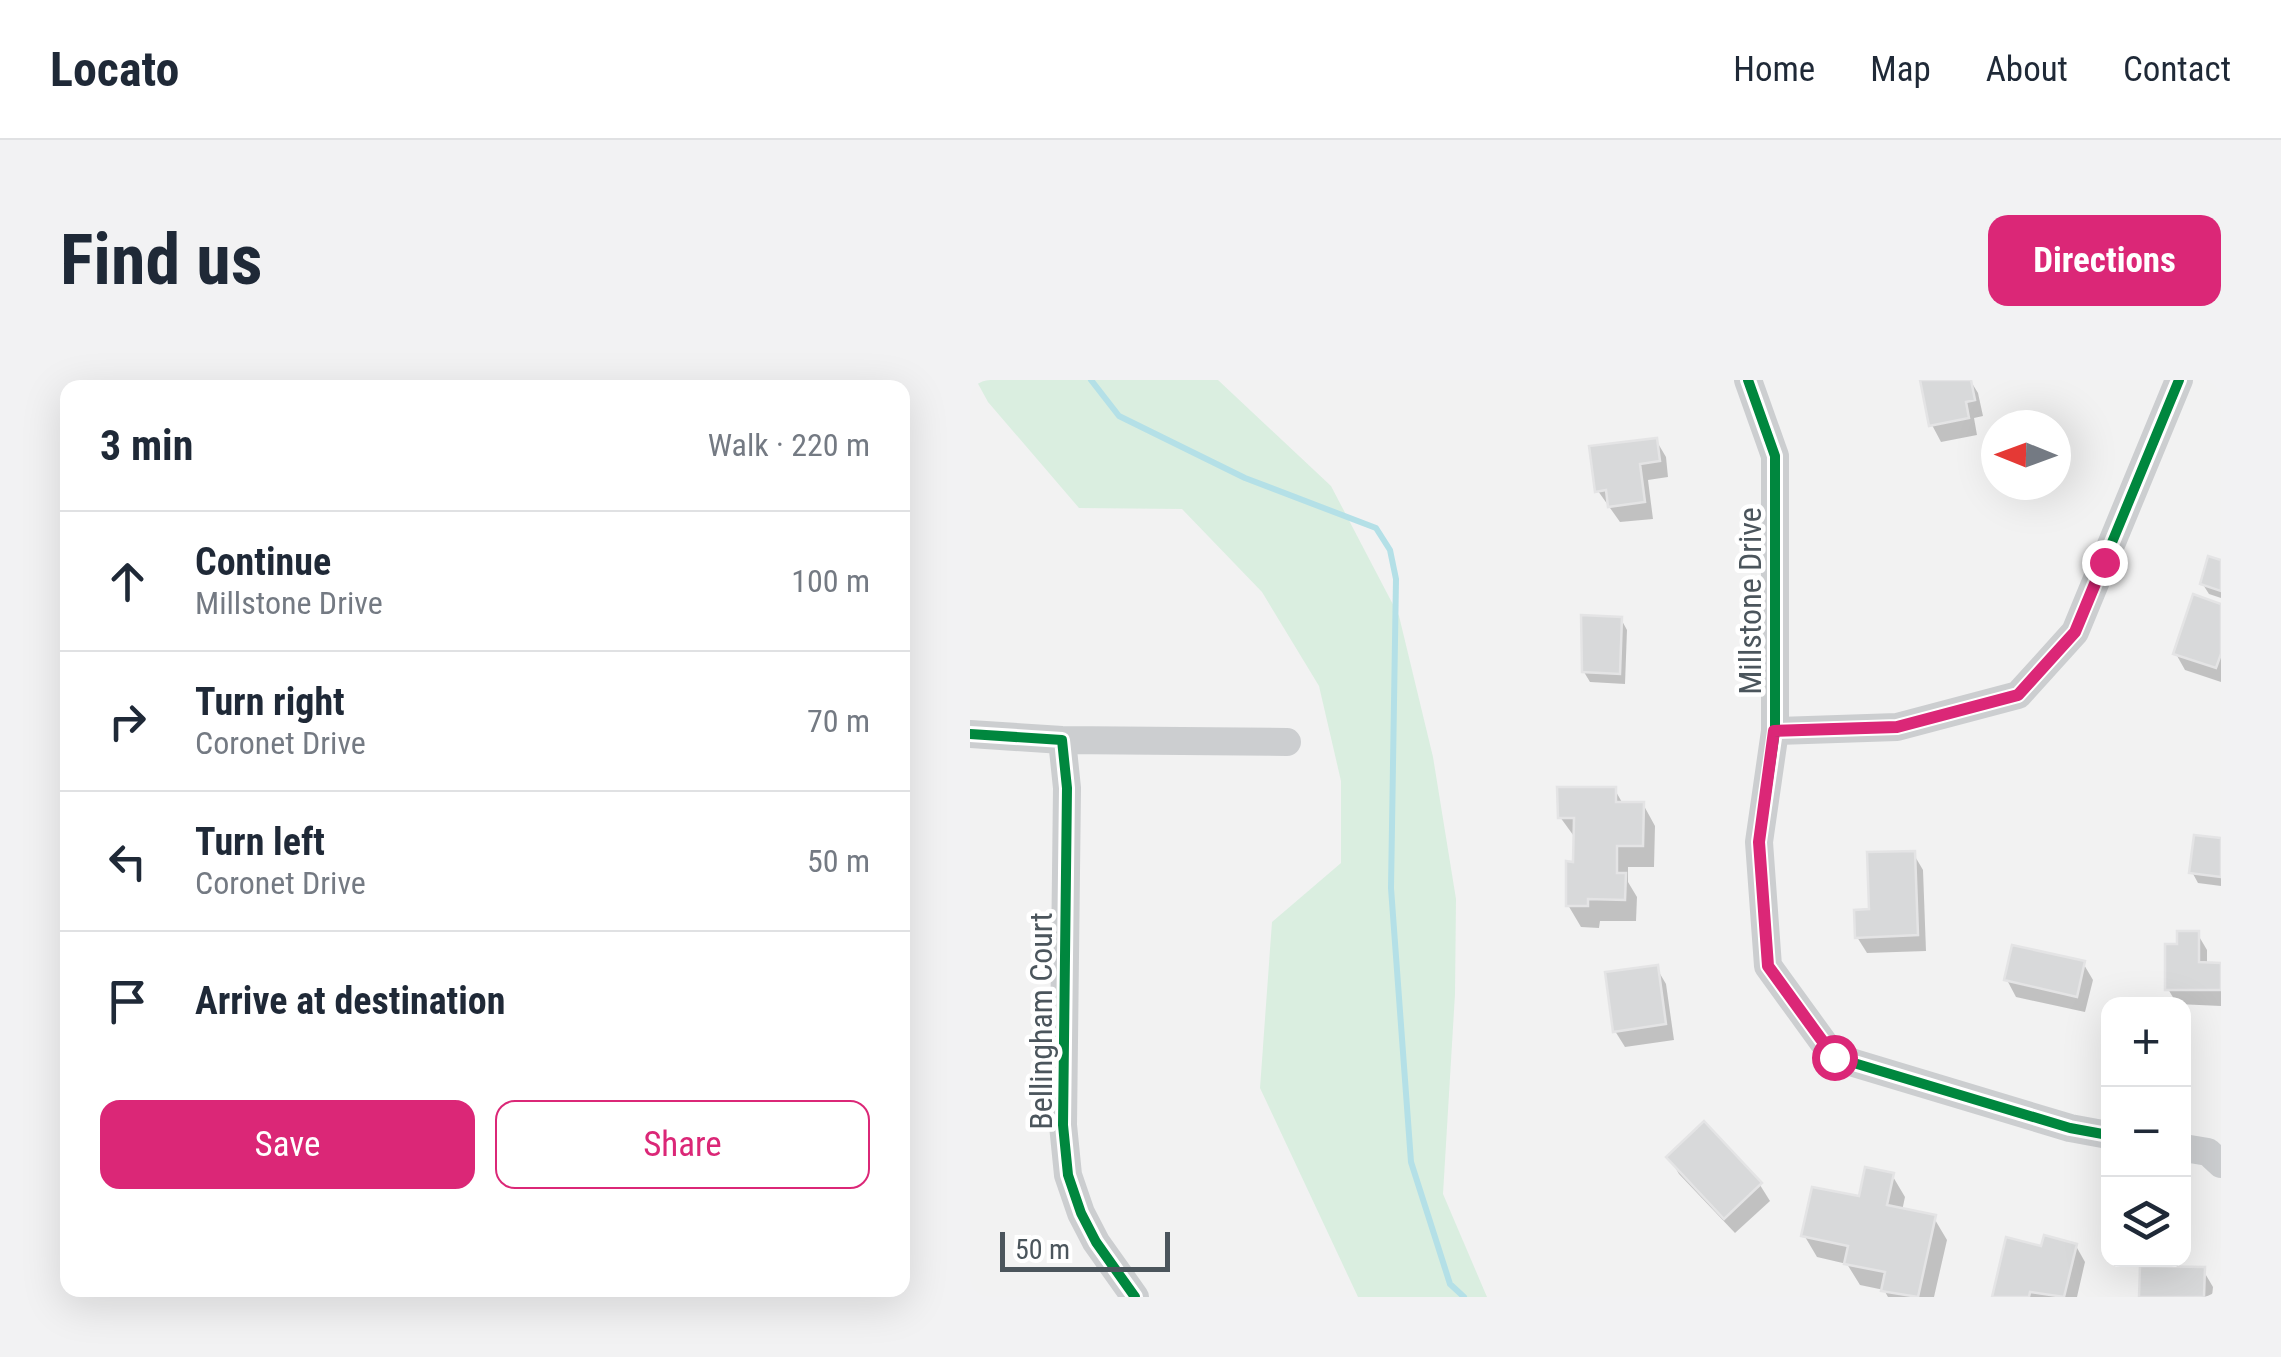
<!DOCTYPE html>
<html lang="en">
<head>
<meta charset="utf-8">
<style>
  body { margin:0; font-family:"Roboto Condensed",sans-serif; background:#f2f2f3; color:#1f2937 }
  .controls { position:absolute; right:30px; bottom:30px; display:grid; overflow:hidden; border-radius:20px; box-shadow:0 10px 40px #0002 }
  .controls button { width:90px; height:90px; display:grid; place-items:center; padding:0; border:0; border-bottom:2px solid #e0e1e3; background:#fff; color:#1f2937; font:50px sans-serif }
  .compass { position:absolute; left:1011px; top:30px; width:90px; height:90px; border-radius:50%; background:#fff; box-shadow:0 10px 40px #0002; rotate:271deg }
  .scale { position:absolute; left:30px; bottom:25px; width:170px; box-sizing:border-box; padding-left:10px; border:5px solid #4b555c; border-top:0; font-size:28px; line-height:35px; white-space:nowrap; color:#4b555c; -webkit-text-stroke:8px #fff; paint-order:stroke }
  .stop { position:absolute; width:30px; height:30px; margin:-22px; border:8px solid #db2777; border-radius:50%; background:#fff }
  .stop.end { background:#db2777; border-color:#fff; box-shadow:0 2px 10px #0008 }
  .list { margin:0; padding:0; list-style:none }
  h2 { display:flex; justify-content:space-between; align-items:center; height:130px; margin:0; padding:0 40px; font-size:42px }
  h2 small { font-size:32px; font-weight:400; color:#747a83 }
  .list li { display:grid; grid-template-columns:65px 1fr auto; gap:30px; align-items:center; box-sizing:border-box; height:140px; padding:0 40px; border-top:2px solid #e0e1e3 }
  .list b { display:block; font-size:38px; white-space:nowrap }
  .list p { margin:0; font-size:32px; white-space:nowrap; color:#747a83 }
  .list em { font-size:32px; font-style:normal; color:#747a83 }
  .actions { display:flex; gap:20px; padding:30px 40px }
  .actions a { flex:1; padding:22px 0; border:2px solid #db2777; border-radius:20px; text-align:center; font-size:35px; color:#db2777 }
  .actions .main { background:#db2777; color:#fff }
  .icon { flex:none; width:55px; height:55px; fill:none; stroke:currentColor; stroke-width:2; stroke-linecap:round; stroke-linejoin:round }
  .map { position:relative; flex:none; width:1251px; height:917px; overflow:hidden; border-radius:20px }
  header { display:flex; align-items:center; gap:60px; box-sizing:border-box; height:140px; padding:0 50px; background:#fff; border-bottom:2px solid #e0e1e3 }
  header strong { font-size:48px }
  nav { display:flex; gap:55px; margin-inline-start:auto; font-size:35px }
  .intro { display:flex; align-items:center; justify-content:space-between; box-sizing:border-box; height:240px; padding:0 60px }
  h1 { margin:0; font-size:70px }
  .button { padding:25px 45px; border-radius:20px; background:#db2777; color:#fff; font-size:35px; font-weight:700 }
  main { display:flex; gap:60px; padding:0 60px }
  aside { flex:1; background:#fff; border-radius:20px; box-shadow:0 10px 40px #0002 }
  .map>svg:first-child { display:block }
  .green { fill:#daeee0 }
  .shadow { fill:#0003 }
  .lines { fill:none; stroke-linecap:round; stroke-linejoin:round }
  .stream { stroke:#b4e0e7; stroke-width:6 }
  .building { fill:#d8d9da; stroke:#e4e4e5; stroke-width:2.5 }
  .minor { stroke:#ccced0; stroke-width:28 }
  .cycleway-casing { stroke:#fff; stroke-width:16 }
  .cycleway { stroke:#00873e; stroke-width:10 }
  .route { stroke:#db2777; stroke-width:12 }
  .labels { text-anchor:middle; dominant-baseline:central; stroke-width:9; stroke-linejoin:round; paint-order:stroke }
  .street-label { font-size:32px; fill:#4b555c; stroke:#fff }
</style>
</head>
<body>
<header>
<strong>Locato</strong>
<nav><a>Home</a><a>Map</a><a>About</a><a>Contact</a></nav>
</header>
<div class="intro"><h1>Find us</h1><a class="button">Directions</a></div>
<main>
<aside>
<h2>3 min<small>Walk · 220 m</small></h2>
<ul class="list">
<li><svg class="icon" aria-label="ahead" viewBox="0 0 24 24"><path d="M12 20V5M6 11l6-6 6 6"/></svg><div><b>Continue</b><p>Millstone Drive</p></div><em>100 m</em></li>
<li><svg class="icon" aria-label="right" viewBox="0 0 24 24"><path d="M7 20v-9h11M14 6l5 5-5 5"/></svg><div><b>Turn right</b><p>Coronet Drive</p></div><em>70 m</em></li>
<li><svg class="icon" aria-label="left" viewBox="0 0 24 24"><path d="M17 20v-9H6M10 6l-5 5 5 5"/></svg><div><b>Turn left</b><p>Coronet Drive</p></div><em>50 m</em></li>
<li><svg class="icon" aria-label="arrive" viewBox="0 0 24 24"><path d="M6 21V4h12l-3 4 3 4H6"/></svg><div><b>Arrive at destination</b></div></li>
</ul>
<div class="actions"><a class="main">Save</a><a>Share</a></div>
</aside>
<div class="map">
<svg width="1251" height="917" viewBox="0 0 1251 917">
  <rect width="100%" height="100%" fill="#f2f2f2"/>
  <!-- green -->
  <path class="green" d="M 6,0 L 248,0 L 361,106 L 429,236 L 463,377 L 486,519 L 485,614 L 473,814 L 517,917 L 388,917 L 290,708 L 302,542 L 371,483 L 371,401 L 349,306 L 292,212 L 212,129 L 109,128 L 18,22 Z"/>
  <!-- shadow -->
  <path class="shadow" d="M 953,0 L 1000,0 L 1008,13 L 1013,36 L 1004,38 L 1007,55 L 971,62 L 962,45 Z
    M 686,60 L 696,77 L 698,97 L 678,100 L 683,139 L 650,142 L 628,111 Z
    M 1251,183 L 1251,218 L 1239,214 L 1232,203 Z
    M 1251,226 L 1251,302 L 1215,290 L 1206,274 Z
    M 651,239 L 657,250 L 655,304 L 620,302 L 614,292 Z
    M 645,410 L 653,424 L 673,424 L 685,446 L 684,487 L 658,487 L 658,502 L 667,517 L 666,541 L 630,541 L 629,548 L 611,547 L 598,525 L 606,484 L 606,459 L 590,437 Z
    M 1251,460 L 1251,506 L 1228,503 L 1222,492 Z
    M 943,473 L 953,490 L 956,571 L 897,573 L 887,557 L 901,531 Z
    M 1227,553 L 1237,570 L 1237,585 L 1251,587 L 1251,626 L 1207,624 L 1198,609 L 1210,566 Z
    M 1113,583 L 1123,600 L 1115,632 L 1046,617 L 1037,600 Z
    M 686,587 L 696,604 L 704,660 L 655,667 L 645,651 Z
    M 699,777 L 790,805 L 800,821 L 765,853 L 709,794 Z
    M 922,795 L 935,817 L 932,831 L 964,838 L 977,860 L 964,917 L 918,917 L 914,910 L 890,905 L 877,884 L 847,877 L 834,855 Z
    M 1106,866 L 1115,882 L 1107,917 L 1024,917 L 1072,869 Z
    M 1233,890 L 1243,907 L 1242,917 L 1172,917 Z"/>
  <g class="lines">
    <!-- stream -->
    <path class="stream" d="M 121,0 L 149,36 L 275,98 L 406,148 L 420,170 L 426,199 L 421,508 L 441,782 L 480,904 L 494,917"/>
  </g>
  <!-- building -->
  <path class="building" d="M 950,0 L 1001,0 L 1005,20 L 996,22 L 999,38 L 959,46 Z
    M 687,58 L 690,81 L 670,84 L 675,122 L 638,127 L 636,110 L 625,112 L 619,66 Z
    M 1238,176 L 1251,180 L 1251,211 L 1230,204 Z
    M 1223,214 L 1251,224 L 1251,274 L 1246,288 L 1203,274 Z
    M 611,235 L 652,237 L 650,294 L 612,292 Z
    M 587,407 L 646,407 L 646,422 L 674,422 L 673,466 L 647,466 L 647,493 L 656,493 L 655,520 L 618,519 L 618,526 L 596,526 L 596,481 L 603,482 L 604,438 L 588,438 Z
    M 1224,455 L 1251,458 L 1251,497 L 1219,493 Z
    M 945,471 L 948,555 L 885,558 L 884,530 L 899,529 L 897,472 Z
    M 1207,551 L 1229,551 L 1229,582 L 1251,583 L 1251,610 L 1195,610 L 1195,564 L 1207,564 Z
    M 1042,565 L 1115,581 L 1107,617 L 1034,600 Z
    M 688,585 L 696,644 L 643,652 L 635,592 Z
    M 734,741 L 792,803 L 754,839 L 696,777 Z
    M 895,787 L 924,793 L 917,825 L 966,835 L 948,917 L 911,911 L 915,892 L 874,884 L 878,866 L 831,856 L 842,807 L 889,816 Z
    M 1074,855 L 1107,864 L 1094,917 L 1060,912 L 1059,917 L 1022,917 L 1036,857 L 1071,866 Z
    M 1170,886 L 1235,887 L 1234,917 L 1169,917 Z"/>
  <g class="lines">
    <!-- minor -->
    <path class="minor" d="M 778,0 L 805,76 L 805,351 L 789,462 L 798,586 L 864,677 L 1100,748 L 1138,755
      M 805,351 L 927,347 L 1048,315 L 1105,252 L 1209,0
      M 0,354 L 92,360 L 317,362
      M 92,360 L 97,408 L 93,745 L 98,795 L 111,833 L 126,862 L 165,917
      M 1214,768 L 1238,772 L 1251,784"/>
    <!-- cycleway casing -->
    <g class="cycleway-casing">
      <path id="cycleway" d="M 778,0 L 805,76 L 805,351 L 789,462 L 798,586 L 864,677 L 1100,748 L 1138,755
        M 805,351 L 927,347 L 1048,315 L 1105,252 L 1209,0
        M 0,354 L 92,360 L 97,408 L 93,745 L 98,795 L 111,833 L 126,862 L 165,917"/>
    </g>
    <!-- cycleway -->
    <use href="#cycleway" class="cycleway"/>
  </g>
  <g class="lines">
    <!-- route -->
    <path class="route" d="M 864,677 L 798,586 L 789,462 L 804,351 L 927,347 L 1048,315 L 1105,252 L 1134,182"/>
  </g>
  <g class="labels">
    <!-- street labels -->
    <g class="street-label">
      <text transform="translate(780 221) rotate(-90)">Millstone Drive</text>
      <text transform="translate(71 641) rotate(-90)">Bellingham Court</text>
    </g>
  </g>
</svg>
<div class="controls">
<button>+</button>
<button>−</button>
<button><svg class="icon" aria-label="layers" viewBox="0 0 24 24"><path d="M12 4l9 5-9 5-9-5zM3 14l9 5 9-5"/></svg></button>
</div>
<svg class="compass" viewBox="-18 -18 36 36"><path d="M0-13l5 13h-10z" fill="#e53935"/><path d="M0 13l5-13h-10z" fill="#747a83"/></svg>
<div class="scale">50 m</div>
<div class="stop" style="left:864px;top:677px"></div>
<div class="stop end" style="left:1134px;top:182px"></div>
</div>
</main>
</body>
</html>
